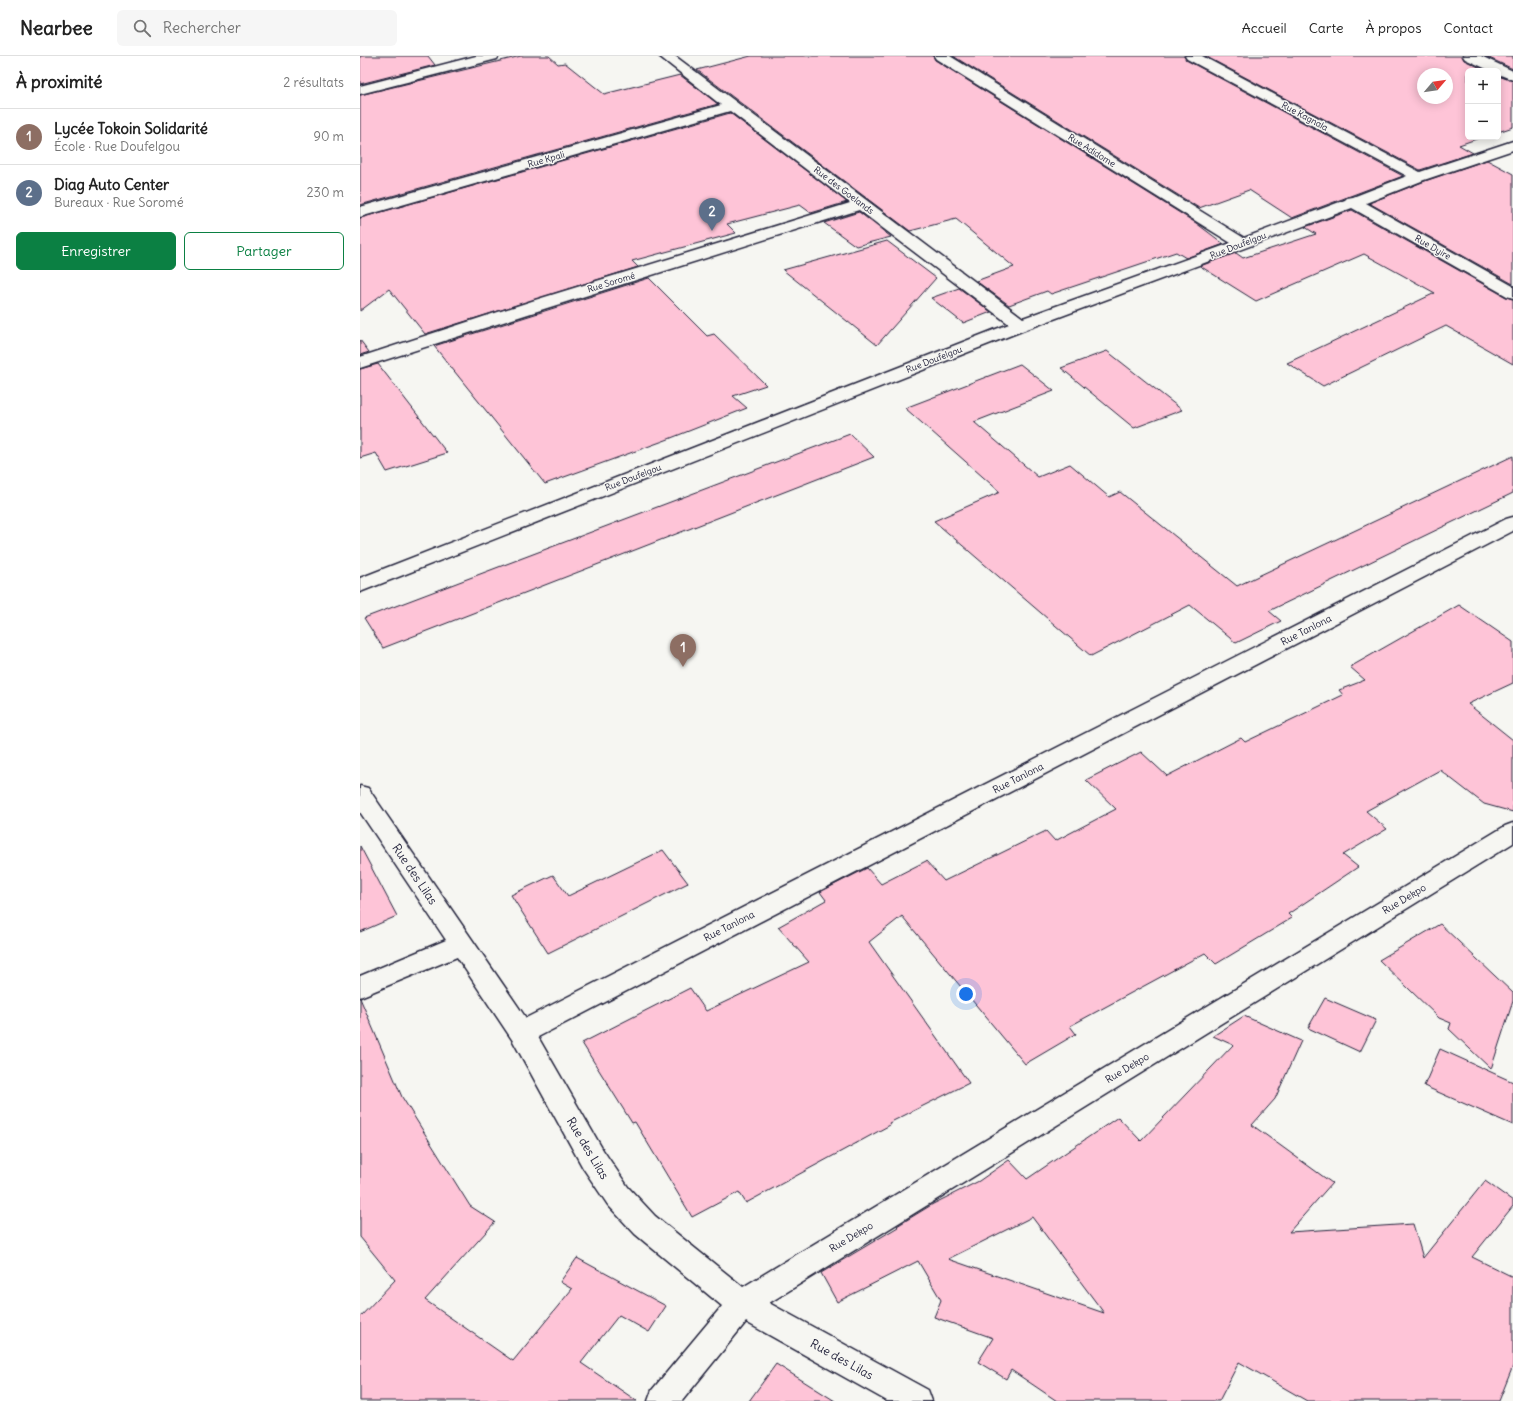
<!DOCTYPE html>
<html lang="fr">
<head>
<meta charset="utf-8">
<style>
  body { margin:0; font-family:Delius,sans-serif; background:#f6f6f6; color:#222 }
  .controls { position:absolute; right:12px; top:12px; display:grid; overflow:hidden; border-radius:6px; box-shadow:0 2px 10px #0003 }
  .controls button { width:36px; height:36px; display:grid; place-items:center; padding:0; border:0; border-bottom:1px solid #e0e0e0; background:#fff; color:#222; font:20px sans-serif }
  .compass { position:absolute; left:1057px; top:12px; width:36px; height:36px; border-radius:50%; background:#fff; box-shadow:0 2px 10px #0003; rotate:61deg }
  .you { position:absolute; left:606px; top:938px; width:14px; height:14px; margin:-10px; border:3px solid #fff; border-radius:50%; background:#1a73e8; box-shadow:0 0 0 6px #1a73e833 }
  .badge { display:grid; place-items:center; width:26px; height:26px; border-radius:50%; background:#0b8043; color:#fff; font-size:13px; font-weight:700 }
  .pin { position:absolute; translate:-50% -33px; filter:drop-shadow(0 1px 2px #0008) }
  .pin::after { content:''; position:absolute; top:21px; width:14px; height:12px; background:inherit; clip-path:polygon(0 0,100% 0,50% 100%) }
  .list { margin:0; padding:0; list-style:none }
  h2 { display:flex; justify-content:space-between; align-items:center; height:52px; margin:0; padding:0 16px; font-size:17px }
  h2 small { font-size:13px; font-weight:400; color:#767676 }
  .list li { display:grid; grid-template-columns:26px 1fr auto; gap:12px; align-items:center; box-sizing:border-box; height:56px; padding:0 16px; border-top:1px solid #e0e0e0 }
  .list b { display:block; font-size:15px; white-space:nowrap }
  .list p { margin:0; font-size:13px; white-space:nowrap; color:#767676 }
  .list em { font-size:13px; font-style:normal; color:#767676 }
  .actions { display:flex; gap:8px; padding:12px 16px }
  .actions a { flex:1; padding:9px 0; border:1px solid #0b8043; border-radius:6px; text-align:center; font-size:14px; color:#0b8043 }
  .actions .main { background:#0b8043; color:#fff }
  .icon { flex:none; width:22px; height:22px; fill:none; stroke:currentColor; stroke-width:2; stroke-linecap:round; stroke-linejoin:round }
  .map { position:relative; flex:none; width:1153px; height:1345px; overflow:hidden }
  header { display:flex; align-items:center; gap:24px; box-sizing:border-box; height:56px; padding:0 20px; background:#fff; border-bottom:1px solid #e0e0e0 }
  header strong { font-size:19px }
  nav { display:flex; gap:22px; margin-inline-start:auto; font-size:14px }
  .search { width:280px; height:36px; background:#f6f6f6; display:flex; align-items:center; gap:10px; box-sizing:border-box; padding:0 14px; border-radius:6px; color:#767676; font-size:15px }
  main { display:flex }
  aside { flex:1; background:#fff }
  .map>svg:first-child { display:block }
  .building { fill:#fec4d7; stroke:#22223b; fill-rule:evenodd }
  .lines { fill:none; stroke-linecap:round; stroke-linejoin:round }
  .minor-casing { stroke:#22223b; stroke-width:3 }
  .minor { fill:#f6f6f2; fill-rule:evenodd }
  .labels { text-anchor:middle; dominant-baseline:central; stroke-width:3; stroke-linejoin:round; paint-order:stroke }
  .far-street-label { font-size:9px; fill:#22223b; stroke:#f6f6f2 }
  .street-label { font-size:10px; fill:#22223b; stroke:#f6f6f2 }
  .near-street-label { font-size:12px; fill:#22223b; stroke:#f6f6f2 }
</style>
</head>
<body>
<header>
<strong>Nearbee</strong>
<div class="search"><svg class="icon" aria-label="search" viewBox="0 0 24 24"><circle cx="10" cy="10" r="6"/><path d="M15 15l6 6"/></svg>Rechercher</div>
<nav><a>Accueil</a><a>Carte</a><a>À propos</a><a>Contact</a></nav>
</header>
<main>
<aside>
<h2>À proximité<small>2 résultats</small></h2>
<ul class="list">
<li><span class="badge" style="background:#8d6e63">1</span><div><b>Lycée Tokoin Solidarité</b><p>École · Rue Doufelgou</p></div><em>90 m</em></li>
<li><span class="badge" style="background:#5c6f8a">2</span><div><b>Diag Auto Center</b><p>Bureaux · Rue Soromé</p></div><em>230 m</em></li>
</ul>
<div class="actions"><a class="main">Enregistrer</a><a>Partager</a></div>
</aside>
<div class="map">
<svg width="1153" height="1345" viewBox="0 0 1153 1345">
  <rect width="100%" height="100%" fill="#f6f6f2"/>
  <filter id="ink" filterUnits="userSpaceOnUse"><feTurbulence type="fractalNoise" baseFrequency=".025" numOctaves="2"/><feDisplacementMap in="SourceGraphic" scale="8" xChannelSelector="R" yChannelSelector="G"/><feConvolveMatrix kernelMatrix="1 2 1 2 8 2 1 2 1" color-interpolation-filters="sRGB"/></filter>
  <g filter="url(#ink)">
    <!-- building -->
    <path class="building" d="M 0,0 L 68,0 L 75,9 L 0,28 Z
      M 161,0 L 189,0 L 198,8 L 205,7 L 244,38 L 320,19 L 358,48 L 0,149 L 0,39 Z
      M 391,0 L 573,0 L 575,4 L 836,167 L 864,188 L 826,202 L 816,196 L 691,238 L 687,235 L 649,249 L 616,225 L 654,211 L 596,163 L 550,175 L 337,14 Z
      M 593,0 L 824,0 L 826,4 L 1043,120 L 932,162 L 889,134 L 839,152 Z
      M 845,0 L 1102,0 L 1104,4 L 1127,15 L 1108,15 L 1108,81 L 1122,81 L 1099,89 L 1113,97 L 1060,114 ZM 1063,18 L 1087,18 L 1087,42 L 1063,42 Z
      M 1125,0 L 1153,0 L 1153,13 Z
      M 1138,20 L 1153,25 L 1153,71 L 1138,76 Z
      M 370,57 L 487,146 L 451,157 L 440,149 L 367,168 L 376,177 L 272,205 L 278,211 L 65,278 L 29,233 L 0,255 L 0,162 Z
      M 1127,104 L 1153,118 L 1153,228 L 1009,147 L 1065,125 Z
      M 992,154 L 1146,241 L 1153,243 L 1153,308 L 1086,270 L 963,330 L 927,307 L 1075,237 L 1004,198 L 896,245 L 840,210 L 876,197 L 883,202 L 956,178 L 945,171 Z
      M 499,156 L 531,181 L 496,190 L 464,167 Z
      M 527,185 L 576,222 L 517,289 L 423,214 Z
      M 289,222 L 347,280 L 354,278 L 406,329 L 373,340 L 387,352 L 306,384 L 185,428 L 74,290 Z
      M 599,232 L 631,256 L 603,267 L 571,242 Z
      M 0,284 L 9,296 L 0,299 Z
      M 747,295 L 822,354 L 774,372 L 701,312 Z
      M 18,308 L 87,397 L 27,416 L 16,397 L 0,402 L 0,313 Z
      M 660,308 L 694,335 L 614,366 L 678,421 L 710,408 L 749,441 L 760,436 L 877,530 L 1153,400 L 1153,437 L 909,555 L 921,565 L 876,587 L 830,549 L 731,600 L 574,465 L 640,436 L 545,352 Z
      M 490,378 L 514,401 L 23,592 L 4,562 Z
      M 1099,549 L 1153,586 L 1153,627 L 1108,648 L 1153,684 L 1153,756 L 1124,748 L 1080,714 L 1006,755 L 1027,773 L 983,799 L 998,811 L 928,858 L 932,862 L 856,908 L 845,897 L 710,970 L 716,978 L 665,1008 L 542,860 L 509,886 L 609,1027 L 529,1067 L 530,1069 L 386,1147 L 379,1136 L 332,1161 L 275,1066 L 272,1067 L 222,987 L 330,932 L 346,955 L 449,906 L 418,871 L 466,844 L 460,836 L 507,812 L 521,828 L 566,805 L 584,825 L 686,775 L 695,785 L 756,753 L 726,724 L 781,696 L 807,720 L 881,682 L 885,686 L 983,639 L 979,634 L 1005,624 L 990,611 Z
      M 0,790 L 37,860 L 0,876 Z
      M 303,794 L 328,827 L 188,897 L 151,839 L 193,819 L 208,840 Z
      M 1080,868 L 1153,937 L 1153,945 L 1131,1013 L 1089,973 L 1091,967 L 1079,962 L 1019,904 Z
      M 0,942 L 42,1041 L 110,1150 L 135,1166 L 65,1244 L 153,1305 L 212,1233 L 200,1226 L 217,1202 L 306,1250 L 289,1276 L 259,1259 L 221,1307 L 277,1345 L 0,1345 L 0,1261 L 35,1224 L 0,1181 Z
      M 965,942 L 1016,964 L 1000,996 L 948,972 Z
      M 884,960 L 941,985 L 915,1043 L 892,1069 L 972,1127 L 929,1176 L 1053,1168 L 1063,1202 L 1125,1125 L 1153,1145 L 1153,1150 L 1112,1201 L 1153,1221 L 1153,1310 L 1139,1345 L 947,1345 L 879,1306 L 859,1345 L 697,1345 L 651,1314 L 646,1323 L 618,1306 L 633,1282 L 574,1261 L 581,1244 L 558,1205 L 477,1246 L 461,1217 L 538,1171 L 537,1170 L 573,1148 L 619,1125 L 649,1104 L 667,1123 L 758,1061 L 781,1085 L 873,989 L 853,980 ZM 672,1161 L 744,1257 L 588,1203 Z
      M 1080,993 L 1153,1026 L 1153,1069 L 1064,1030 Z
      M 416,1308 L 475,1345 L 389,1345 Z"/>
    <g class="lines">
      <!-- minor casing -->
      <g class="minor-casing">
        <path id="minor" d="M 116,0 L 139,0 L 137,3 L 0,38 L 0,30 Z
          M 299,0 L 315,0 L 663,262 L 871,187 L 576,3 L 574,0 L 590,0 L 884,182 L 985,144 L 987,142 L 993,141 L 1047,120 L 827,3 L 825,0 L 842,0 L 1060,116 L 1153,85 L 1153,94 L 1064,124 L 1006,147 L 1153,230 L 1153,242 L 1147,240 L 992,152 L 667,273 L 0,536 L 0,522 L 649,268 L 499,154 L 187,252 L 0,312 L 0,301 L 175,244 L 490,147 L 370,55 L 0,161 L 0,151 L 361,49 Z
          M 1103,0 L 1121,0 L 1153,15 L 1153,24 L 1138,18 L 1138,15 L 1131,15 L 1105,3 Z
          M 1153,461 L 1153,475 L 178,981 L 243,1094 L 268,1131 L 295,1160 L 383,1231 L 1145,770 L 1153,767 L 1153,787 L 409,1247 L 568,1334 L 572,1345 L 527,1345 L 386,1266 L 322,1345 L 288,1345 L 292,1334 L 362,1250 L 275,1178 L 248,1149 L 223,1112 L 153,985 L 97,901 L 0,941 L 0,920 L 86,884 L 0,756 L 0,730 L 8,732 L 166,962 L 1146,463 Z"/>
      </g>
      <!-- minor -->
      <use href="#minor" class="minor"/>
    </g>
  </g>
  <g class="labels">
    <!-- far-street labels -->
    <g class="far-street-label">
      <text transform="translate(945 60) rotate(28)">Rue Kagnala</text>
      <text transform="translate(732 94) rotate(32)">Rue Adidome</text>
      <text transform="translate(186 103) rotate(-16)">Rue Kpali</text>
      <text transform="translate(484 134) rotate(37)">Rue des Goelands</text>
      <text transform="translate(878 189) rotate(-21)">Rue Doufelgou</text>
      <text transform="translate(1073 191) rotate(30)">Rue Dyire</text>
      <text transform="translate(251 226) rotate(-17)">Rue Soromé</text>
      <text transform="translate(574 303) rotate(-21)">Rue Doufelgou</text>
      <text transform="translate(273 421) rotate(-21)">Rue Doufelgou</text>
    </g>
    <!-- street labels -->
    <g class="street-label">
      <text transform="translate(946 574) rotate(-27)">Rue Tanlona</text>
      <text transform="translate(658 722) rotate(-27)">Rue Tanlona</text>
      <text transform="translate(1044 843) rotate(-31)">Rue Dekpo</text>
      <text transform="translate(369 870) rotate(-27)">Rue Tanlona</text>
      <text transform="translate(767 1012) rotate(-31)">Rue Dekpo</text>
      <text transform="translate(491 1181) rotate(-31)">Rue Dekpo</text>
    </g>
    <!-- near-street labels -->
    <g class="near-street-label">
      <text transform="translate(55 818) rotate(56)">Rue des Lilas</text>
      <text transform="translate(228 1092) rotate(59)">Rue des Lilas</text>
      <text transform="translate(482 1303) rotate(29)">Rue des Lilas</text>
    </g>
  </g>
</svg>
<div class="controls">
<button>+</button>
<button>−</button>
</div>
<svg class="compass" viewBox="-18 -18 36 36"><path d="M0-13l5 13h-10z" fill="#e53935"/><path d="M0 13l5-13h-10z" fill="#767676"/></svg>
<div class="you"></div>
<div class="pin badge" style="left:323px;top:611px;background:#8d6e63">1</div>
<div class="pin badge" style="left:352px;top:175px;background:#5c6f8a">2</div>
</div>
</main>
</body>
</html>
